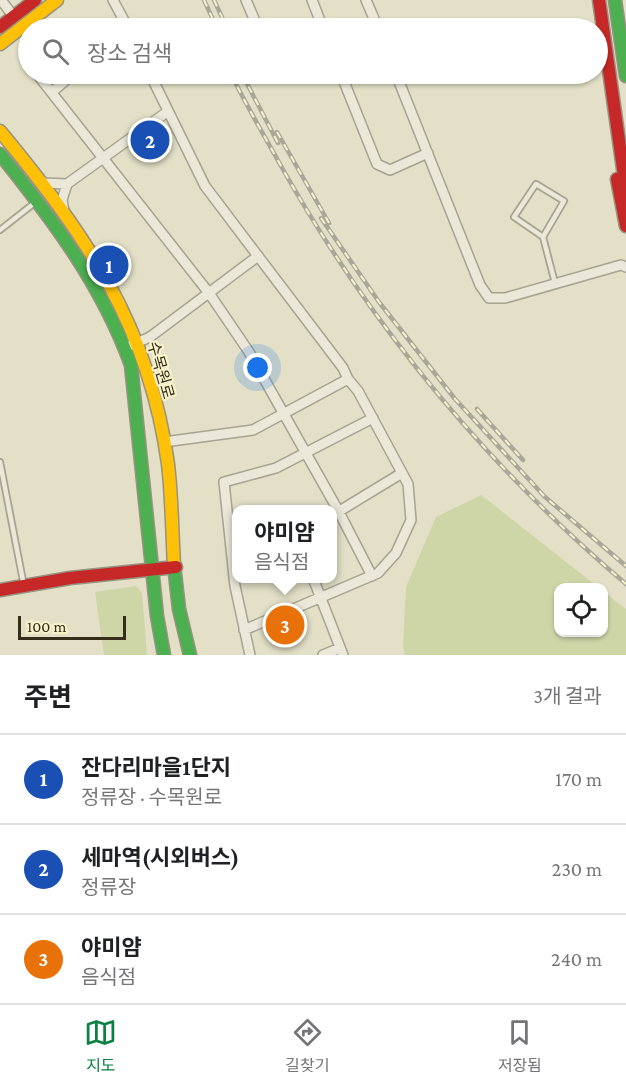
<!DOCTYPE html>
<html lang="ko">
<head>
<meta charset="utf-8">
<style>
  body { margin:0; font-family:"Crimson Pro","Noto Sans KR",serif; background:#f2f2f2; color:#202124 }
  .controls { position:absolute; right:18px; bottom:18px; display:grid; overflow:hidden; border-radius:12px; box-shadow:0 2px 4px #0004 }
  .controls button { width:54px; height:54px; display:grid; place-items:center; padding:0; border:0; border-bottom:2px solid #e0e0e0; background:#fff; color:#202124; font:30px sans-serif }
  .scale { position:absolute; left:18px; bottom:15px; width:108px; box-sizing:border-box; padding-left:6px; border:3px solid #352c1a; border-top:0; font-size:16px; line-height:21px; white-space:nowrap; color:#352c1a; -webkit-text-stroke:4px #f7f2ca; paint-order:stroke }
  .you { position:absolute; left:258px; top:368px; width:21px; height:21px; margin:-15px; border:4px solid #fff; border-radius:50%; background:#1a73e8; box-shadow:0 0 0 9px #1a73e833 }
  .badge { display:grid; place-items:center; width:39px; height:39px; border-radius:50%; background:#0b8043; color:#fff; font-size:20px; font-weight:700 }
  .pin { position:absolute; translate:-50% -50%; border:3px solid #fff; box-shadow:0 2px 6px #0006 }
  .popup { position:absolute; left:232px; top:505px; width:105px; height:78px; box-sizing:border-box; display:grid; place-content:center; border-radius:12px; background:#fff; filter:drop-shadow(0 2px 4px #0005); font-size:20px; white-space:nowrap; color:#757577 }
  .popup b { font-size:22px; color:#202124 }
  .popup::after { content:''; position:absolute; left:50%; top:100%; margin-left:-12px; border:12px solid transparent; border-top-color:#fff }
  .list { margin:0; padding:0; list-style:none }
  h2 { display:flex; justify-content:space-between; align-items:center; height:78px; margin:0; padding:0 24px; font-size:26px }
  h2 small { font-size:20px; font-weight:400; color:#757577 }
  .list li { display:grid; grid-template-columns:39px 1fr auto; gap:18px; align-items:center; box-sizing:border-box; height:90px; padding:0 24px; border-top:2px solid #e0e0e0 }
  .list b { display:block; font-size:22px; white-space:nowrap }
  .list p { margin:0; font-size:20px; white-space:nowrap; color:#757577 }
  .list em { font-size:20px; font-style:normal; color:#757577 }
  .icon { flex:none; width:33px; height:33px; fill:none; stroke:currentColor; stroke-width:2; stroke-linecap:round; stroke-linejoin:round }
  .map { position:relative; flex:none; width:626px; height:655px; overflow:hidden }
  .search { position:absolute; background:#fff; box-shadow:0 2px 4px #0004; left:18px; right:18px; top:18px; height:66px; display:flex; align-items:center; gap:15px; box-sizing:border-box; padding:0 21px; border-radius:33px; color:#757577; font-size:22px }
  .sheet { height:348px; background:#fff }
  nav { display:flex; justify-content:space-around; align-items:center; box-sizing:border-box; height:84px; border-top:2px solid #e0e0e0; background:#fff; font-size:16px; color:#757577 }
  nav a { display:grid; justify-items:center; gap:3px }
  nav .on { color:#0b8043 }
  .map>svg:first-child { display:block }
  .green { fill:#ced6a8 }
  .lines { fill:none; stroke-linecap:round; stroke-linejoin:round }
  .lane-casing { stroke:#a7a391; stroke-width:8 }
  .street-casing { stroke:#a7a391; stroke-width:12 }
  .fast-casing { stroke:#979281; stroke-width:15 }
  .slow-casing { stroke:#979281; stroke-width:15 }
  .jam-casing { stroke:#979281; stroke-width:15 }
  .lane { stroke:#ebe8d9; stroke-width:4.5 }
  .street { stroke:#ebe8d9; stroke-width:9 }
  .fast { stroke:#4caf50; stroke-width:12 }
  .slow { stroke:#ffc107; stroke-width:12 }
  .jam { stroke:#c62828; stroke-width:12 }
  .rail-casing { stroke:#a9a79a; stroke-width:4.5 }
  .rail { stroke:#f7f2ca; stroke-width:2; stroke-dasharray:7; stroke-linecap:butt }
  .labels { text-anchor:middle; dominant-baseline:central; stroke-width:4.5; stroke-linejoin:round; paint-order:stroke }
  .street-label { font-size:16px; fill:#352c1a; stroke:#f7f2ca }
</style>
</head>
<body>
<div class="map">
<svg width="626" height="655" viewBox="0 0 626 655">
  <rect width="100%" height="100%" fill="#e3e0c7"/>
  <!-- green -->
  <path class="green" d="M 481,495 L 598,587 L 558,588 L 558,632 L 604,632 L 604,592 L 626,609 L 626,655 L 405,655 L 403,646 L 406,587 L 436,517 Z
    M 136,586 L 142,593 L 147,655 L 104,655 L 95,592 Z"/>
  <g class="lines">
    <!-- lane casing -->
    <g class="lane-casing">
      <path id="lane" d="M 0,230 L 37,201
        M 543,237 L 564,201 L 536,184 L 514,217 L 543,237 L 555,283
        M 0,462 L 24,586"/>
    </g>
    <!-- street casing -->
    <g class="street-casing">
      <path id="street" d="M 1,0 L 14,17
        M 113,0 L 128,28
        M 246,0 L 258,28
        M 312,0 L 323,28
        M 366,0 L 378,28
        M 37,74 L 209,293 L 249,352 L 339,512 L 372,576
        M 341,74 L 377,164 L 390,170 L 428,153
        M 396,74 L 480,285 L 489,298 L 505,298 L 621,265 L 626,267
        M 52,92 L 73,74
        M 42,183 L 67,184 L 167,112
        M 64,211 L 62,200 L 67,184
        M 125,348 L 150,337 L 258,256 L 205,186 L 150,74
        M 164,442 L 253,430 L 348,379 L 343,368 L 258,256
        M 333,515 L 402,473
        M 313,578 L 343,655
        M 244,630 L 378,573 L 396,553 L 411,520 L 408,484 L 358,391 L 348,379
        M 250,655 L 235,586 L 224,482 L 276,468 L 373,418
        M 323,655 L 340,648"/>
    </g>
    <!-- fast casing -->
    <g class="fast-casing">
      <path id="fast" d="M 615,0 L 626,76
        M 0,154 C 53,220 102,285 131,365 L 157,616 L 164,655
        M 174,565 L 179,609 L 190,655"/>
    </g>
    <!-- slow casing -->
    <g class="slow-casing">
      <path id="slow" d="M 0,44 L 57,0
        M 0,131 C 86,235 149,326 168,464 C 172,498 172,531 174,565"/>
    </g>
    <!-- jam casing -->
    <g class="jam-casing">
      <path id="jam" d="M 599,0 L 626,190
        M 0,27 L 35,0
        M 617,179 L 626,226
        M 0,590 L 70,578 L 176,567"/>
    </g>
    <!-- lane -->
    <use href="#lane" class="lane"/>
    <!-- street -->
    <use href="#street" class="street"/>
    <!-- fast -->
    <use href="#fast" class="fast"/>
    <!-- slow -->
    <use href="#slow" class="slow"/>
    <!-- jam -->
    <use href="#jam" class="jam"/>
    <!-- rail casing -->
    <g class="rail-casing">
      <path id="rail" d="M 204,0 L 217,28
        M 214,0 L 227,28
        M 231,74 C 246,105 264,135 281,166 C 370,324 487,466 626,584
        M 242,74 L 278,143
        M 277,132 L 329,223
        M 321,218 L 379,302 L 455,399 L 545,497 L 626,566
        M 477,409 L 523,460"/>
    </g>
    <!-- rail -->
    <use href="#rail" class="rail"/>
  </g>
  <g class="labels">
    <!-- street labels -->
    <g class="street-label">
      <text transform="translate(161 370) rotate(74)">수목원로</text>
    </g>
  </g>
</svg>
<div class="controls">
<button><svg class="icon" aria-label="locate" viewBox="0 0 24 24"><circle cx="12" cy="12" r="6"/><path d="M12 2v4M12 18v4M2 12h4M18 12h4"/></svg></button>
</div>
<div class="scale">100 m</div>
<div class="you"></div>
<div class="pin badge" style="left:109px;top:265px;background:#1a4fb4">1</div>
<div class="pin badge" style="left:150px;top:140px;background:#1a4fb4">2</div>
<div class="pin badge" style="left:285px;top:625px;background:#e8710a">3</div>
<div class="popup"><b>야미얌</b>음식점</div>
<div class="search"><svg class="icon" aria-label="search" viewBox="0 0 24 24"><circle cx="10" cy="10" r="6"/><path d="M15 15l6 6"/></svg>장소 검색</div>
</div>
<section class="sheet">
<h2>주변<small>3개 결과</small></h2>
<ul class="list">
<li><span class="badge" style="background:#1a4fb4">1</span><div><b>잔다리마을1단지</b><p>정류장 · 수목원로</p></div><em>170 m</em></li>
<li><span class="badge" style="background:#1a4fb4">2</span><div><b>세마역(시외버스)</b><p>정류장</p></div><em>230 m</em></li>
<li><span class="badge" style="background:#e8710a">3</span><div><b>야미얌</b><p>음식점</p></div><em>240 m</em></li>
</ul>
</section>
<nav>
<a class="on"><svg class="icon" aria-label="map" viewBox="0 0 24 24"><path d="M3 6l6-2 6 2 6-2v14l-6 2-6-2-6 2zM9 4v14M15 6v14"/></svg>지도</a>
<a><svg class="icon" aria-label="directions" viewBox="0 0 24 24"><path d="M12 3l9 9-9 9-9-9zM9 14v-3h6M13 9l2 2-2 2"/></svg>길찾기</a>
<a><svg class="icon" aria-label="saved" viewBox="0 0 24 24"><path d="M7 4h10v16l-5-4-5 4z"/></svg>저장됨</a>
</nav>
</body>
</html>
